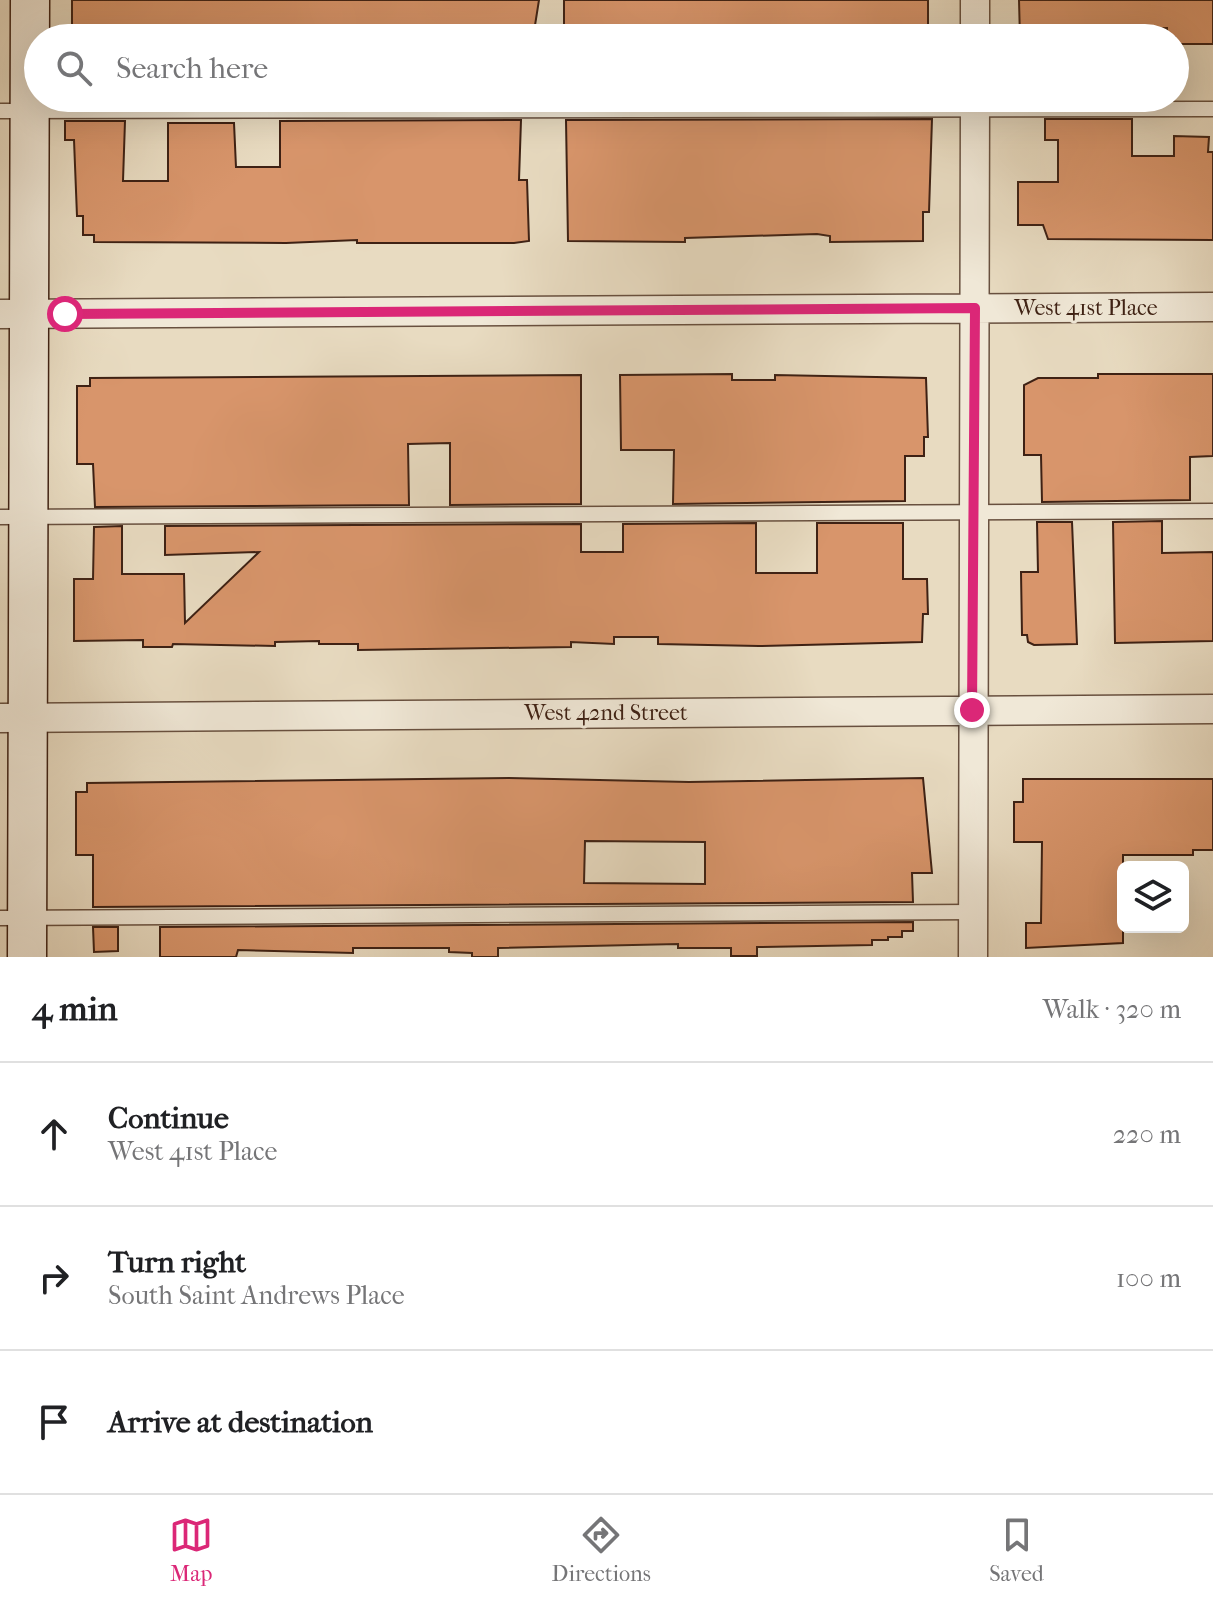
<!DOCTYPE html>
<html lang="en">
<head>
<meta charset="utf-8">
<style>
  body { margin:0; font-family:"IM FELL French Canon",serif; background:#f2f2f2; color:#202124 }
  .controls { position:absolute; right:24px; bottom:24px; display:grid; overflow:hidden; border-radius:12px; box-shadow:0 8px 32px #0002 }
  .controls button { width:72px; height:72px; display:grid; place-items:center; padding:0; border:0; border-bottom:2px solid #e0e0e0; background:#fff; color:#202124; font:40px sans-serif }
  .stop { position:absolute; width:24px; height:24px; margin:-18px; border:6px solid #db2777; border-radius:50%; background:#fff }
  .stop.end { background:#db2777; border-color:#fff; box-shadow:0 2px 8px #0008 }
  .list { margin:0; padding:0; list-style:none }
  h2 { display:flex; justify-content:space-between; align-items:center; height:104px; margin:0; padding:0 32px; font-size:34px }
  h2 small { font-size:26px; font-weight:400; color:#757577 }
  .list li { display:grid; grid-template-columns:52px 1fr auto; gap:24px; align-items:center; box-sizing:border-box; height:144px; padding:0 32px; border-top:2px solid #e0e0e0 }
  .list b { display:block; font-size:30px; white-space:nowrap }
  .list p { margin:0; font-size:26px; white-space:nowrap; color:#757577 }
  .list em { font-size:26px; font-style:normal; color:#757577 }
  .icon { flex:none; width:44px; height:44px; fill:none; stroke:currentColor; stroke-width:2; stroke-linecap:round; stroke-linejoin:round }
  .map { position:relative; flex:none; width:1213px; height:957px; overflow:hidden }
  .search { position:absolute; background:#fff; box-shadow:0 8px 32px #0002; left:24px; right:24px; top:24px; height:88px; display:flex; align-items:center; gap:20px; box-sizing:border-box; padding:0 28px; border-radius:44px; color:#757577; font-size:30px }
  .sheet { height:536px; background:#fff }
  nav { display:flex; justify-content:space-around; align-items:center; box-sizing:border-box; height:112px; border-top:2px solid #e0e0e0; background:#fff; font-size:22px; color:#757577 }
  nav a { display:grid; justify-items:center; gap:4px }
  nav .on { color:#db2777 }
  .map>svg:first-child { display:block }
  .building { fill:#d8956b; stroke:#3e2114; stroke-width:2; fill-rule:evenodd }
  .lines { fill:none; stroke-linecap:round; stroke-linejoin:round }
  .lane-casing { stroke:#68503f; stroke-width:17 }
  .street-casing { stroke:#68503f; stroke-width:31 }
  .secondary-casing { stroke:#3e2114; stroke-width:41 }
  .lane { stroke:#f0e8d7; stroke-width:14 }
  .street { stroke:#f0e8d7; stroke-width:28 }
  .secondary { stroke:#f0e8d7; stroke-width:38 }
  .route { stroke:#db2777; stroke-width:10 }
  .labels { text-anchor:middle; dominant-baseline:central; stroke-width:6; stroke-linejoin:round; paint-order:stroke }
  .street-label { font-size:22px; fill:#3e2114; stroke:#f0e8d7 }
</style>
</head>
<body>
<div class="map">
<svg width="1213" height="957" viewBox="0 0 1213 957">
  <rect width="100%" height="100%" fill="#e8dbc1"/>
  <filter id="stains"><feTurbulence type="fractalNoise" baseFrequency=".0025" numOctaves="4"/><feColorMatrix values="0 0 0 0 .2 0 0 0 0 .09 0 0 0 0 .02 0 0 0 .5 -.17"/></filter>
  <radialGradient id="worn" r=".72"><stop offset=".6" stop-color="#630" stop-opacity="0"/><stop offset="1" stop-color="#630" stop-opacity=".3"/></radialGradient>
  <!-- building -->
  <path class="building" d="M 72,0 L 539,0 L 533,38 L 72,38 Z
    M 564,0 L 928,0 L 928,38 L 564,38 Z
    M 1019,0 L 1213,0 L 1213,44 L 1175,44 L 1175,37 L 1167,37 L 1167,28 L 1124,29 L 1124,38 L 1020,38 Z
    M 381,98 L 524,98 L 381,100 Z
    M 932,119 L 929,212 L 923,212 L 923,241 L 830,242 L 830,236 L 817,234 L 685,238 L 685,242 L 568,241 L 566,120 Z
    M 1045,119 L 1132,119 L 1132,156 L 1174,156 L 1174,136 L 1209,137 L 1208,152 L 1213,152 L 1213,240 L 1048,239 L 1043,225 L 1018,225 L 1018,182 L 1058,182 L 1058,140 L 1045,140 Z
    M 521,120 L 519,180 L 527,180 L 529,241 L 514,243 L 357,243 L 357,240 L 286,243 L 94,242 L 94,235 L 83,235 L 83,216 L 77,216 L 74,140 L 65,140 L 65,121 L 125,121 L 123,181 L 168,181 L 168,123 L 234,123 L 236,167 L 280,167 L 280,121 Z
    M 732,374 L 732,380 L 775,380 L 775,375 L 926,378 L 928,437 L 924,437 L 924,456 L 905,456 L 905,501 L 673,504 L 674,450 L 621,450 L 620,375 Z
    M 1098,374 L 1213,374 L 1213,456 L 1190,457 L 1190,500 L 1042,502 L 1041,455 L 1024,455 L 1024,385 L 1038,378 L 1098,378 Z
    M 581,375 L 581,504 L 450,505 L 450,443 L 408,444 L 409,505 L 95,507 L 93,464 L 77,464 L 77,386 L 90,386 L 90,378 Z
    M 1162,521 L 1162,553 L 1213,552 L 1213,641 L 1115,643 L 1113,522 Z
    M 1037,522 L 1072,522 L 1077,644 L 1034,645 L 1028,642 L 1027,635 L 1022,635 L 1021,572 L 1038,572 Z
    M 756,523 L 756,573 L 817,573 L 817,523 L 903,523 L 903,579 L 927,579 L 928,614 L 923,614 L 922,642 L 759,646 L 658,644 L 658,637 L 614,637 L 614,644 L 571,642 L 571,647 L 358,650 L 358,644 L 319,644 L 319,641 L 275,642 L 275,646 L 173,644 L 172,647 L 143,647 L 143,640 L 74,641 L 74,579 L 93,579 L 94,527 L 122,526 L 122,574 L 184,574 L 185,623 L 259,552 L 165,555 L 165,526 L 581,524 L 581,552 L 623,552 L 623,524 Z
    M 509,778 L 689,782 L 923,778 L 932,873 L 912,873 L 913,902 L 93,907 L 93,855 L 76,855 L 76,792 L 87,792 L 87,783 ZM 585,841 L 705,842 L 705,884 L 584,883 Z
    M 1023,779 L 1213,779 L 1213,850 L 1193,850 L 1193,855 L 1123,855 L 1123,943 L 1026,948 L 1026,923 L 1041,923 L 1042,842 L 1014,842 L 1014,802 L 1023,802 Z
    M 913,922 L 913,931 L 902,931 L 902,937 L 888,937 L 888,940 L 872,940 L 872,945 L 757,947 L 757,956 L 731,956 L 731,948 L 678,948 L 678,944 L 498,948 L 498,957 L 472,957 L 472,953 L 449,952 L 449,948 L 353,948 L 353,953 L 238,950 L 236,957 L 160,957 L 160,927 Z
    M 93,927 L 118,927 L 118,951 L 94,952 Z"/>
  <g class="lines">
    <!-- lane casing -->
    <g class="lane-casing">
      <path id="lane" d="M 0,111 L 1213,109
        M 0,517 L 1213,511
        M 0,918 L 973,912"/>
    </g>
    <!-- street casing -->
    <g class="street-casing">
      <path id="street" d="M 975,0 L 975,38
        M 0,314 L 1213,307
        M 0,718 L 1213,709
        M 973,957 L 975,98"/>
    </g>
    <!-- secondary casing -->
    <g class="secondary-casing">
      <path id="secondary" d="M 27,957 L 30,0"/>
    </g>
    <!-- lane -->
    <use href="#lane" class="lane"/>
    <!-- street -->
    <use href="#street" class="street"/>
    <!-- secondary -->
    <use href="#secondary" class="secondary"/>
  </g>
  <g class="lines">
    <!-- route -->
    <path class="route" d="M 65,314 L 975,308 L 972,710"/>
  </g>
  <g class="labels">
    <!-- street labels -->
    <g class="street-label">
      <text x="1086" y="308">West 41st Place</text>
      <text x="606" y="713">West 42nd Street</text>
    </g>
  </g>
  <rect width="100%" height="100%" filter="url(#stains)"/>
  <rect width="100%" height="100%" fill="url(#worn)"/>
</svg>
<div class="controls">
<button><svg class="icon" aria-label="layers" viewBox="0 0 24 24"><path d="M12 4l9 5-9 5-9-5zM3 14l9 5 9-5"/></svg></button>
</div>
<div class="stop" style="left:65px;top:314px"></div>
<div class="stop end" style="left:972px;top:710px"></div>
<div class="search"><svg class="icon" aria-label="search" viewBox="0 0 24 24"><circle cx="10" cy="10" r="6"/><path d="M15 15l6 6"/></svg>Search here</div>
</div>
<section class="sheet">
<h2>4 min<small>Walk · 320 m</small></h2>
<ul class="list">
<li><svg class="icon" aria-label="ahead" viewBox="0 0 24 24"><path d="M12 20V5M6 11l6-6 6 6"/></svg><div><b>Continue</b><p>West 41st Place</p></div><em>220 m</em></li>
<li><svg class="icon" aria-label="right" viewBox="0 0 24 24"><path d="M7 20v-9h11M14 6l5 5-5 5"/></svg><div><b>Turn right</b><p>South Saint Andrews Place</p></div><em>100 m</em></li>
<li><svg class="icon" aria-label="arrive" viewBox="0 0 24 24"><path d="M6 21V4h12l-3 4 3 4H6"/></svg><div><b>Arrive at destination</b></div></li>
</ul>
</section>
<nav>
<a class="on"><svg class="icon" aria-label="map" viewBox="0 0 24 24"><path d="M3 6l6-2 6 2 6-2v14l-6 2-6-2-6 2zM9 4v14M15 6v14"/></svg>Map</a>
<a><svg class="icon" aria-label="directions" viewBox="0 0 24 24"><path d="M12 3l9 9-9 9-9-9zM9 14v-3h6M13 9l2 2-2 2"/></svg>Directions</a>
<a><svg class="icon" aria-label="saved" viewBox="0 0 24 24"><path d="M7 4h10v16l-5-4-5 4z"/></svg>Saved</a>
</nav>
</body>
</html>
